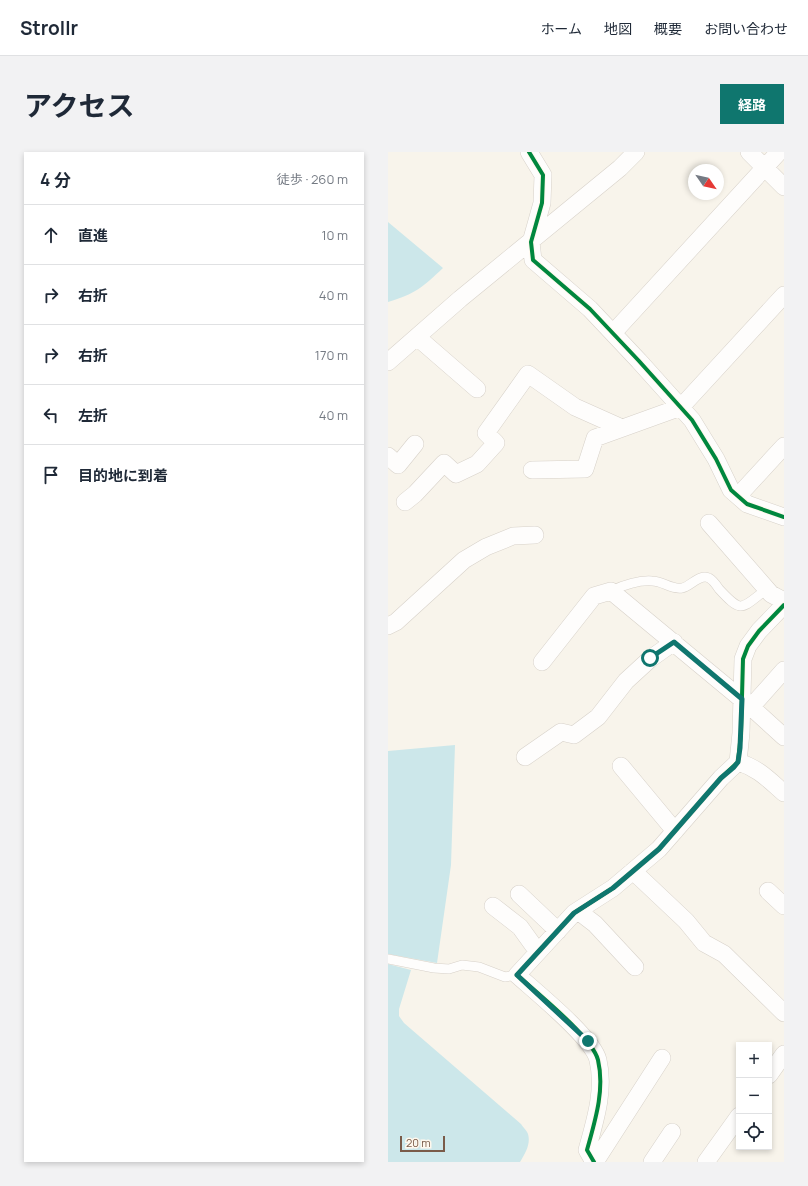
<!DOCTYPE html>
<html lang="ja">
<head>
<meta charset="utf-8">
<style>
  body { margin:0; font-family:Manrope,"Noto Sans JP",sans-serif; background:#f2f2f3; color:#1f2937 }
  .controls { position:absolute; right:12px; bottom:12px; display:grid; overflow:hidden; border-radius:0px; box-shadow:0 2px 6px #0003 }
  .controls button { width:36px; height:36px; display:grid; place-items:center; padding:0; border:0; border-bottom:1px solid #e0e1e3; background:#fff; color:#1f2937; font:20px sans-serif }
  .compass { position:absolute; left:300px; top:12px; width:36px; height:36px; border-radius:50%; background:#fff; box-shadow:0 2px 6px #0003; rotate:124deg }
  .scale { position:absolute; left:12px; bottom:10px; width:45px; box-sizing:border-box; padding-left:4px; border:2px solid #795b49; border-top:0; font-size:11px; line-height:14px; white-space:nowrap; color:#795b49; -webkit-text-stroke:3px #fff8ed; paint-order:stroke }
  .stop { position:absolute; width:12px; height:12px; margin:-9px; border:3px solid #0f766e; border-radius:50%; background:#fff }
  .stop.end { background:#0f766e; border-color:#fff; box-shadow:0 1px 4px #0008 }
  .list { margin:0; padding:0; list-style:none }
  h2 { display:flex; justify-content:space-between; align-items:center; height:52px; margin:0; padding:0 16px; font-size:17px }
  h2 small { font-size:13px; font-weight:400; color:#747a83 }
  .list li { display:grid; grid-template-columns:26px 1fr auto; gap:12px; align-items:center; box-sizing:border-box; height:60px; padding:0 16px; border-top:1px solid #e0e1e3 }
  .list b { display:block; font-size:15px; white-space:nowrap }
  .list em { font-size:13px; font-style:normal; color:#747a83 }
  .icon { flex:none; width:22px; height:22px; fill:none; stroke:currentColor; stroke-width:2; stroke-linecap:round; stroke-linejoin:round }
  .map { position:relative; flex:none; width:396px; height:1010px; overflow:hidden; border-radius:0px }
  header { display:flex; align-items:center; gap:24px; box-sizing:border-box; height:56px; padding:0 20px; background:#fff; border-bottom:1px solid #e0e1e3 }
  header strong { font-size:19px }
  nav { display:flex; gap:22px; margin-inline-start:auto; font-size:14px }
  .intro { display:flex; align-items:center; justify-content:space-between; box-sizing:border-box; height:96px; padding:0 24px }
  h1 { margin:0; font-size:28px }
  .button { padding:10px 18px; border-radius:0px; background:#0f766e; color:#fff; font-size:14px; font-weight:700 }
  main { display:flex; gap:24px; padding:0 24px }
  aside { flex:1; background:#fff; border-radius:0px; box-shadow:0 2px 6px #0003 }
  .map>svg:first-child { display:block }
  .water { fill:#cce7ea }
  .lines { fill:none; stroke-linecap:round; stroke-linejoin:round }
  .service-casing { stroke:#d7d1c9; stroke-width:10 }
  .minor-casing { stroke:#d7d1c9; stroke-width:18 }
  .service { stroke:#fefdfc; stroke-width:9 }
  .minor { stroke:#fefdfc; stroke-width:17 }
  .cycleway-casing { stroke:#fff8ed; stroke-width:6 }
  .cycleway { stroke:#00873e; stroke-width:4 }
  .route { stroke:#0f766e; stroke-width:5 }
</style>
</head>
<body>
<header>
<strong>Strollr</strong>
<nav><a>ホーム</a><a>地図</a><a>概要</a><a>お問い合わせ</a></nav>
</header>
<div class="intro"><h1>アクセス</h1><a class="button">経路</a></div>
<main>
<aside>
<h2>4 分<small>徒歩 · 260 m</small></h2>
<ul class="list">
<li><svg class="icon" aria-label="ahead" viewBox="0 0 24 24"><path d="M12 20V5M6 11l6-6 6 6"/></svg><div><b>直進</b></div><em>10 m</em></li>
<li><svg class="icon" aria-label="right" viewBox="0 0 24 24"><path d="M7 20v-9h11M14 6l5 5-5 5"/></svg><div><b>右折</b></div><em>40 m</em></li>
<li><svg class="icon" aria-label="right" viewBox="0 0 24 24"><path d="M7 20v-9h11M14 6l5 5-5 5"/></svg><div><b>右折</b></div><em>170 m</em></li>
<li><svg class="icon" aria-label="left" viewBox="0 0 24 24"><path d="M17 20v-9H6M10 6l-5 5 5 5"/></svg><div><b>左折</b></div><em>40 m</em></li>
<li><svg class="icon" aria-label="arrive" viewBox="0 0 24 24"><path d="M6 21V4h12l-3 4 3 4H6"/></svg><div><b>目的地に到着</b></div></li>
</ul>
</aside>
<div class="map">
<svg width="396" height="1010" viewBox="0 0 396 1010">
  <rect width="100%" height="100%" fill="#f8f4eb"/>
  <!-- water -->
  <path class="water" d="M 0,70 L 55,116 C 35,135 27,142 0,150 Z
    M 67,593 L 63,713 L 49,811 L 0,802 L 0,599 Z
    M 0,812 L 23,818 L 11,857 L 11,864 L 16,871 L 133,972 C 135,975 139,979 140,982 C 143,992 137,1002 132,1010 L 0,1010 Z"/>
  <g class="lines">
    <!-- service casing -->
    <g class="service-casing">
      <path id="service" d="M 223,439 C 236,433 251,428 264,429 C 275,429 283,438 294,436 C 302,435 312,421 321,426 C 325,428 329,434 331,437 C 355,463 353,456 379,437
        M 0,807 L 46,816 L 61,817 L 74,813 L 91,815 L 117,825 L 129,823"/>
    </g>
    <!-- minor casing -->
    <g class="minor-casing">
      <path id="minor" d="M 141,0 L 155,23 L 154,51 L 143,90 L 145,108 L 202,157 L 251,209 L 304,268 L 328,307 L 343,338 L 359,352 L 396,365
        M 361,0 L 396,35
        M 225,181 L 391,0
        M 29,185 L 89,237
        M 0,210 L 72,147 L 232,16 L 248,0
        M 0,304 L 10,313 L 27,292
        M 144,318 L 197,317 L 207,286 L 293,255 L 396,143
        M 350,344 L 396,294
        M 17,350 L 27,342 L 56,311 L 68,322 L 89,312 L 108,291 L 98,281 L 140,222 L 187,255 L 234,276
        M 321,371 L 383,442 L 396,449
        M 0,474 L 8,470 L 76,408 L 98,395 L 125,384 L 147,383
        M 154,510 L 206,444 L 223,439 L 363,555 L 396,518
        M 363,555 L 396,585
        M 137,605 L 173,580 L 186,583 L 210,565 L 238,529 L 262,507 L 286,490
        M 350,610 C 370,616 380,627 396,641
        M 233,614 L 287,679
        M 245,719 L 298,769 L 316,791 L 336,802 L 396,861
        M 380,739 L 396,754
        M 131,742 L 170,779
        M 105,754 L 132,775 L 150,800
        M 190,759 L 207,772 L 247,815
        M 381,923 L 396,902
        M 206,1010 L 199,998 C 207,969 217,938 210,908 C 205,886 148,840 129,823 L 186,761 L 225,736 L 271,697 L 333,626 L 350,610 L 353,581 L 355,507 L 360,494 L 371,479 L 396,453
        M 207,1010 L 274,906
        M 264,1010 L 284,980
        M 318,1010 L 351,964"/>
    </g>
    <!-- service -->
    <use href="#service" class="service"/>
    <!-- minor -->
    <use href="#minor" class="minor"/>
    <!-- cycleway casing -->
    <g class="cycleway-casing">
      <path id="cycleway" d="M 141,0 L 155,23 L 154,51 L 143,90 L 145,108 L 202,157 L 251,209 L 304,268 L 328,307 L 343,338 L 359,352 L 396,365
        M 206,1010 L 199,998 C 207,969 217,938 210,908 C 205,886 148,840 129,823 L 186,761 L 225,736 L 271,697 L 333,626 L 350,610 L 353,581 L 355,507 L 360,494 L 371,479 L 396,453"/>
    </g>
    <!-- cycleway -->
    <use href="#cycleway" class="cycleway"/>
  </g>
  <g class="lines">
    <!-- route -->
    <path class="route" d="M 200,889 L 129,823 L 186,761 L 225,736 L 271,697 L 333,626 L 346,615 L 350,610 L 352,596 L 354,547 L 286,490 L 262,506"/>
  </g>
</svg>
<div class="controls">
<button>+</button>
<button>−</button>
<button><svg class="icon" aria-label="locate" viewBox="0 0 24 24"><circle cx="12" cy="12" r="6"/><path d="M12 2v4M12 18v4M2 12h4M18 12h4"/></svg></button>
</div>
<svg class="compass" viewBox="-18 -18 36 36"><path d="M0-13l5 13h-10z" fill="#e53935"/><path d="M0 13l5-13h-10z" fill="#747a83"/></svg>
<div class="scale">20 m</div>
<div class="stop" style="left:262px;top:506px"></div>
<div class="stop end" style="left:200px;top:889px"></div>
</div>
</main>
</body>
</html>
